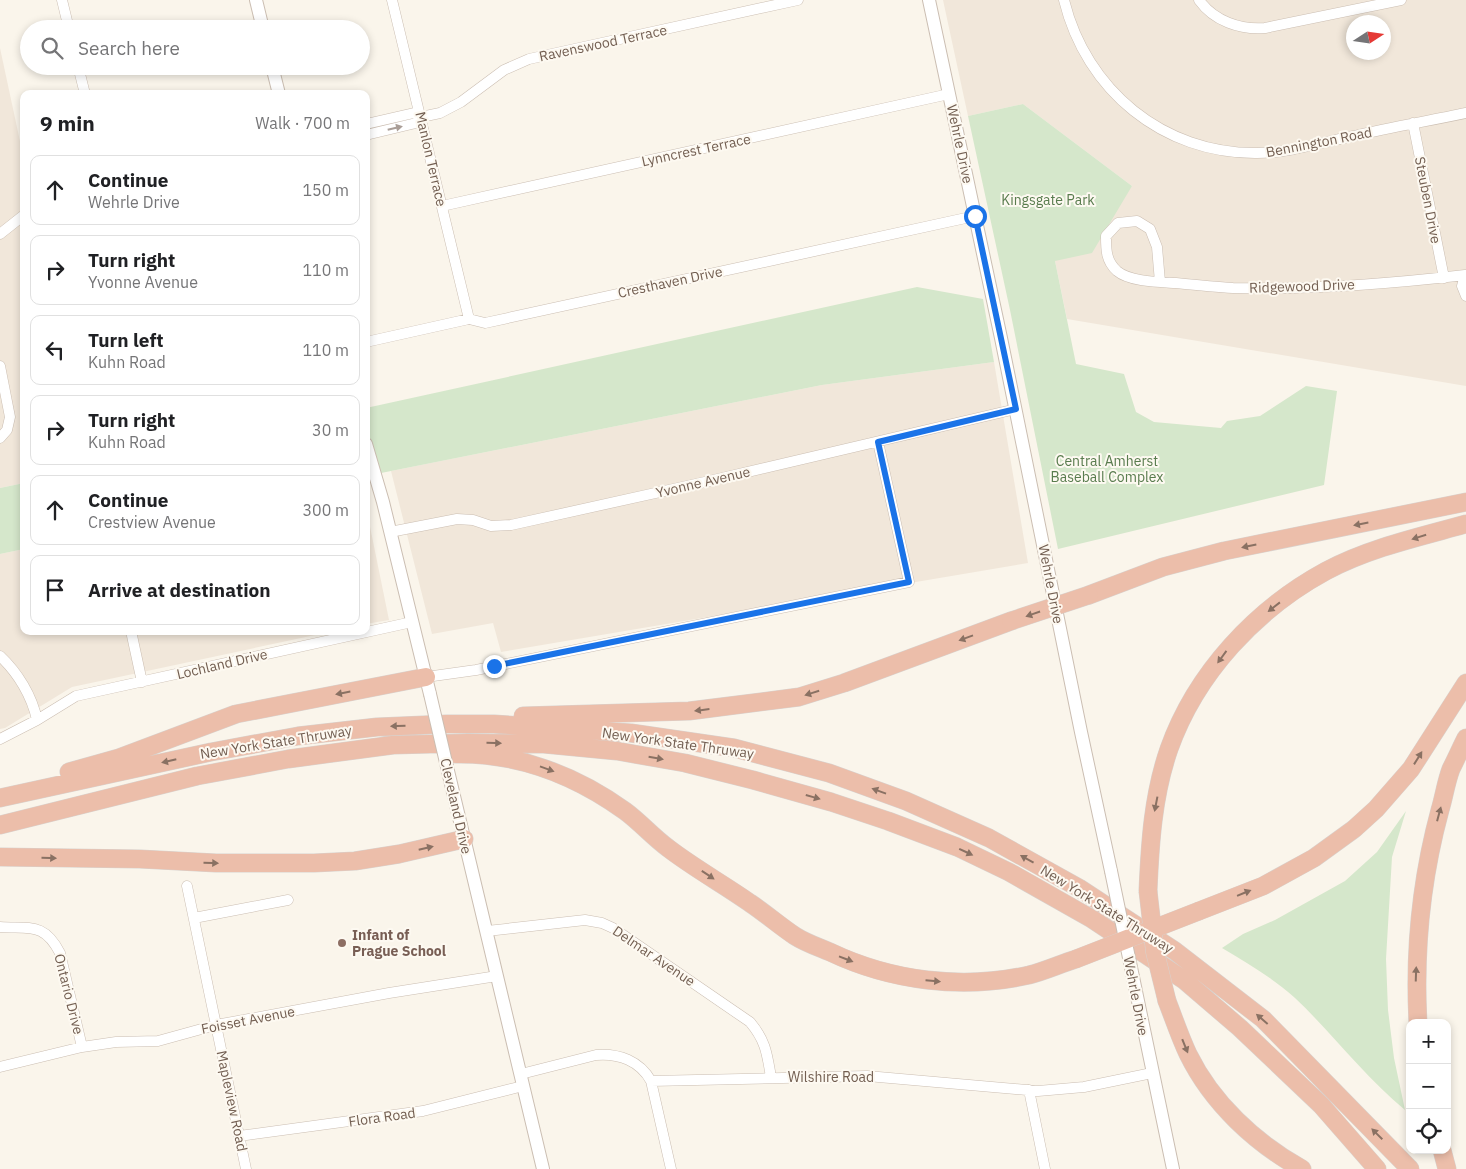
<!DOCTYPE html>
<html lang="en">
<head>
<meta charset="utf-8">
<style>
  body { margin:0; font-family:"IBM Plex Sans",sans-serif; background:#f2f2f2; color:#202124 }
  .controls { position:absolute; right:15px; bottom:15px; display:grid; overflow:hidden; border-radius:10px; box-shadow:0 2px 8px #0003 }
  .controls button { width:45px; height:45px; display:grid; place-items:center; padding:0; border:0; border-bottom:1px solid #e0e0e0; background:#fff; color:#202124; font:25px sans-serif }
  .compass { position:absolute; left:1346px; top:15px; width:45px; height:45px; border-radius:50%; background:#fff; box-shadow:0 2px 8px #0003; rotate:78deg }
  .stop { position:absolute; width:15px; height:15px; margin:-11px; border:4px solid #1a73e8; border-radius:50%; background:#fff }
  .stop.end { background:#1a73e8; border-color:#fff; box-shadow:0 1px 5px #0008 }
  .list { margin:0; padding:0; list-style:none }
  h2 { display:flex; justify-content:space-between; align-items:center; height:65px; margin:0; padding:0 20px; font-size:21px }
  h2 small { font-size:16px; font-weight:400; color:#757577 }
  .list li { display:grid; grid-template-columns:32px 1fr auto; gap:15px; align-items:center; box-sizing:border-box; height:70px; margin:0 10px 10px; padding:0 10px; border:1px solid #e0e0e0; border-radius:10px }
  .list b { display:block; font-size:19px; white-space:nowrap }
  .list p { margin:0; font-size:16px; white-space:nowrap; color:#757577 }
  .list em { font-size:16px; font-style:normal; color:#757577 }
  .icon { flex:none; width:28px; height:28px; fill:none; stroke:currentColor; stroke-width:2; stroke-linecap:round; stroke-linejoin:round }
  .map { position:relative; flex:none; width:1466px; height:1169px; overflow:hidden }
  .search { position:absolute; background:#fff; box-shadow:0 2px 8px #0003; left:20px; top:20px; width:350px; height:55px; display:flex; align-items:center; gap:12px; box-sizing:border-box; padding:0 18px; border-radius:28px; color:#757577; font-size:19px }
  .panel { position:absolute; background:#fff; box-shadow:0 2px 8px #0003; left:20px; top:90px; width:350px; height:545px; border-radius:10px }
  .map>svg:first-child { display:block }
  .residential { fill:#f1e7da; fill-rule:evenodd }
  .green { fill:#d5e7cb }
  .lines { fill:none; stroke-linecap:round; stroke-linejoin:round }
  .minor-casing { stroke:#cbbeb2; stroke-width:11 }
  .tertiary-casing { stroke:#cbbeb2; stroke-width:14 }
  .motorway-casing { stroke:#d8d2ce; stroke-width:19 }
  .minor { stroke:#fff; stroke-width:10 }
  .tertiary { stroke:#fff; stroke-width:12 }
  .motorway { stroke:#ecbeaa; stroke-width:18 }
  .tertiary-bridge-casing { stroke:#cbbeb2; stroke-width:14; stroke-linecap:butt }
  .motorway-bridge-casing { stroke:#d8d2ce; stroke-width:19; stroke-linecap:butt }
  .tertiary-bridge { stroke:#fff; stroke-width:12 }
  .motorway-bridge { stroke:#ecbeaa; stroke-width:18 }
  .oneway { fill:#aa9e97 }
  .oneway2 { fill:#8a7163 }
  .route { stroke:#1a73e8; stroke-width:6 }
  .education-dot { fill:#8d6e63; stroke:#fdf9f1; stroke-width:2 }
  .labels { text-anchor:middle; dominant-baseline:central; stroke-width:4; stroke-linejoin:round; paint-order:stroke }
  .street-label { font-size:14px; fill:#725e51; stroke:#fdf9f1 }
  .park-label { font-size:14px; fill:#597c4e; stroke:#fdf9f1 }
  .education-label { font-size:14px; font-weight:bold; fill:#785e54; stroke:#fdf9f1; text-anchor:start }
</style>
</head>
<body>
<div class="map">
<svg width="1466" height="1169" viewBox="0 0 1466 1169">
  <rect width="100%" height="100%" fill="#faf5eb"/>
  <!-- residential -->
  <path class="residential" d="M 943,0 L 1466,0 L 1466,386 L 1067,319 L 1055,261 L 1132,186 L 1023,104 L 968,116 ZM 1354,22 L 1384,22 L 1384,52 L 1354,52 Z
    M 0,48 L 24,160 L 24,483 L 0,488 Z
    M 994,362 L 1028,563 L 501,652 L 493,623 L 432,634 L 391,471 L 822,385 Z
    M 366,507 L 389,620 L 366,624 Z
    M 24,549 L 24,631 L 334,631 L 72,687 L 5,728 L 0,729 L 0,554 Z"/>
  <!-- green -->
  <path class="green" d="M 1023,104 L 1132,186 L 1092,253 L 1055,261 L 1076,364 L 1124,374 L 1136,412 L 1154,422 L 1221,428 L 1227,421 L 1260,416 L 1306,386 L 1337,391 L 1324,485 L 1058,549 L 1010,310 L 968,116 Z
    M 917,287 L 983,299 L 994,362 L 822,385 L 366,476 L 366,408 Z
    M 24,483 L 24,549 L 0,554 L 0,488 Z
    M 1406,811 L 1392,857 L 1386,959 L 1388,1010 L 1394,1058 L 1405,1110 C 1365,1077 1333,1034 1295,998 C 1273,978 1247,963 1222,948 L 1243,934 L 1275,920 L 1345,881 L 1377,852 Z"/>
  <g class="lines">
    <!-- minor casing -->
    <g class="minor-casing">
      <path id="minor" d="M 62,0 L 69,29
        M 392,0 L 469,319
        M 1064,0 C 1086,90 1163,154 1257,153 C 1290,153 1322,142 1354,136 C 1391,127 1429,121 1466,113
        M 1199,0 C 1214,21 1240,30 1265,28 L 1401,0
        M 78,66 L 85,94
        M 1413,123 L 1444,278
        M 366,124 L 414,113 L 421,117 L 440,113 L 461,102 L 504,70 L 529,59 L 798,0
        M 366,135 L 416,123 L 421,117
        M 442,206 L 949,94
        M 0,234 L 24,215
        M 1465,275 L 1462,286 L 1466,296
        M 1160,282 L 1157,247 L 1150,229 L 1137,221 L 1118,223 L 1106,236 C 1106,250 1106,261 1117,271 C 1130,282 1160,282 1176,283 C 1195,285 1214,287 1233,288 C 1310,290 1388,284 1465,275
        M 366,342 L 469,319 L 485,323 L 975,216
        M 0,366 L 10,417 L 7,430 L 0,438
        M 390,532 L 457,519 L 473,520 L 491,526 L 511,525 L 705,482 L 1016,409
        M 131,631 L 142,682
        M 0,656 C 18,673 32,696 37,720 L 0,739
        M 426,677 L 476,670 L 909,582 L 878,442
        M 37,720 L 76,696 L 412,622
        M 187,886 L 246,1169
        M 194,918 L 288,900
        M 0,927 C 30,929 44,922 60,953 L 82,1047
        M 487,931 L 585,920 L 602,923 L 613,928 L 750,1022 C 766,1041 767,1054 771,1077
        M 0,1067 L 82,1047 L 116,1042 L 158,1041 L 216,1025 L 389,993 L 497,976
        M 521,1074 L 596,1055 C 619,1053 640,1061 651,1081 L 867,1076 L 1038,1091 L 1084,1087 L 1152,1073
        M 651,1081 L 671,1169
        M 1029,1090 L 1045,1169
        M 239,1136 L 423,1111 L 523,1086"/>
    </g>
    <!-- tertiary casing -->
    <g class="tertiary-casing">
      <path id="tertiary" d="M 256,0 L 263,29
        M 929,0 L 1001,338 L 1081,732 L 1111,871
        M 272,66 L 279,94
        M 366,444 L 383,502 L 430,694
        M 448,771 L 543,1169
        M 1133,977 L 1173,1169"/>
    </g>
    <!-- motorway casing -->
    <g class="motorway-casing">
      <path id="motorway" d="M 1089,595 L 1163,567 L 1224,551 L 1466,502
        M 523,716 L 689,711 L 799,697 L 844,683 L 1011,621
        M 456,754 C 517,753 575,775 625,811 C 640,822 653,837 668,848 C 694,868 723,884 750,903 C 765,913 780,926 795,936 C 806,943 818,947 830,952 C 891,981 962,990 1029,975 C 1045,971 1060,964 1076,959
        M 69,772 L 119,758 L 236,714 L 426,677
        M 0,798 L 211,752 L 298,736 L 377,727 L 447,724 L 494,724 L 631,733 L 734,748 L 829,773 L 906,801 L 989,838 L 1079,888 L 1175,951 L 1263,1019 L 1410,1169
        M 0,825 L 197,776 L 288,759 L 393,745 L 468,743 L 544,744 L 617,751 L 685,763 L 753,780 L 831,802 L 888,821 L 957,847 L 1009,872 L 1092,919 L 1184,980 L 1240,1028 L 1321,1105 L 1377,1169
        M 0,857 L 140,859 L 216,863 L 314,863 L 355,861 L 399,854 L 464,839
        M 1148,891 C 1150,843 1153,795 1169,749 C 1196,673 1256,609 1326,571 C 1369,548 1419,537 1466,524
        M 1199,911 L 1263,886 L 1314,858 L 1354,829 L 1376,809 L 1411,769 L 1466,683
        M 1167,1001 C 1174,1019 1180,1037 1188,1054 C 1212,1103 1255,1143 1302,1169
        M 1418,1023 C 1414,950 1421,880 1440,810 C 1444,797 1446,782 1451,769 C 1456,759 1461,748 1466,738
        M 1442,1150 L 1447,1169"/>
    </g>
    <!-- minor -->
    <use href="#minor" class="minor"/>
    <!-- tertiary -->
    <use href="#tertiary" class="tertiary"/>
    <!-- motorway -->
    <use href="#motorway" class="motorway"/>
    <!-- tertiary-bridge casing -->
    <g class="tertiary-bridge-casing">
      <path id="tertiary-bridge" d="M 430,694 L 448,771
        M 1111,871 L 1133,977"/>
    </g>
    <!-- motorway-bridge casing -->
    <g class="motorway-bridge-casing">
      <path id="motorway-bridge" d="M 1011,621 L 1089,595
        M 1148,891 L 1155,952 L 1167,1001
        M 1076,959 L 1199,911"/>
    </g>
    <!-- tertiary-bridge -->
    <use href="#tertiary-bridge" class="tertiary-bridge"/>
    <!-- motorway-bridge -->
    <use href="#motorway-bridge" class="motorway-bridge"/>
  </g>
  <!-- one-way arrows -->
  <defs><path id="oneway-solid" d="M-6-.8H1V-3.2L6.5 0L1 3.2V.8H-6Z" transform="scale(1.25)"/></defs>
  <use class="oneway" href="#oneway-solid" transform="translate(395 128) rotate(-13)"/>
  <g class="oneway2">
    <use href="#oneway-solid" transform="translate(1361 524) rotate(169)"/>
    <use href="#oneway-solid" transform="translate(1419 537) rotate(163)"/>
    <use href="#oneway-solid" transform="translate(1249 546) rotate(168)"/>
    <use href="#oneway-solid" transform="translate(1274 607) rotate(142)"/>
    <use href="#oneway-solid" transform="translate(1033 614) rotate(161)"/>
    <use href="#oneway-solid" transform="translate(966 638) rotate(160)"/>
    <use href="#oneway-solid" transform="translate(1222 657) rotate(126)"/>
    <use href="#oneway-solid" transform="translate(343 693) rotate(169)"/>
    <use href="#oneway-solid" transform="translate(812 693) rotate(163)"/>
    <use href="#oneway-solid" transform="translate(702 710) rotate(173)"/>
    <use href="#oneway-solid" transform="translate(398 726) rotate(178)"/>
    <use href="#oneway-solid" transform="translate(494 743) rotate(1)"/>
    <use href="#oneway-solid" transform="translate(656 758) rotate(10)"/>
    <use href="#oneway-solid" transform="translate(1418 758) rotate(-58)"/>
    <use href="#oneway-solid" transform="translate(169 761) rotate(167)"/>
    <use href="#oneway-solid" transform="translate(547 769) rotate(20)"/>
    <use href="#oneway-solid" transform="translate(879 791) rotate(-160)"/>
    <use href="#oneway-solid" transform="translate(813 797) rotate(16)"/>
    <use href="#oneway-solid" transform="translate(1156 804) rotate(101)"/>
    <use href="#oneway-solid" transform="translate(1439 814) rotate(-75)"/>
    <use href="#oneway-solid" transform="translate(426 848) rotate(-13)"/>
    <use href="#oneway-solid" transform="translate(966 852) rotate(25)"/>
    <use href="#oneway-solid" transform="translate(49 858) rotate(2)"/>
    <use href="#oneway-solid" transform="translate(1027 859) rotate(-151)"/>
    <use href="#oneway-solid" transform="translate(211 863) rotate(2)"/>
    <use href="#oneway-solid" transform="translate(708 875) rotate(34)"/>
    <use href="#oneway-solid" transform="translate(1244 893) rotate(-22)"/>
    <use href="#oneway-solid" transform="translate(846 959) rotate(21)"/>
    <use href="#oneway-solid" transform="translate(1416 974) rotate(-88)"/>
    <use href="#oneway-solid" transform="translate(933 981) rotate(5)"/>
    <use href="#oneway-solid" transform="translate(1262 1019) rotate(-139)"/>
    <use href="#oneway-solid" transform="translate(1185 1046) rotate(68)"/>
    <use href="#oneway-solid" transform="translate(1377 1134) rotate(-135)"/>
  </g>
  <g class="lines">
    <!-- route -->
    <path class="route" d="M 494,666 L 909,582 L 878,442 L 1016,409 L 975,216"/>
  </g>
  <!-- markers -->
  <circle class="education-dot" cx="342" cy="943" r="5"/>
  <g class="labels">
    <!-- street labels -->
    <g class="street-label">
      <text transform="translate(603 43) rotate(-12)">Ravenswood Terrace</text>
      <text transform="translate(1319 142) rotate(-11)">Bennington Road</text>
      <text transform="translate(960 144) rotate(78)">Wehrle Drive</text>
      <text transform="translate(696 150) rotate(-12)">Lynncrest Terrace</text>
      <text transform="translate(431 159) rotate(77)">Manlon Terrace</text>
      <text transform="translate(1428 200) rotate(79)">Steuben Drive</text>
      <text transform="translate(670 282) rotate(-12)">Cresthaven Drive</text>
      <text transform="translate(1302 286) rotate(-2)">Ridgewood Drive</text>
      <text transform="translate(703 482) rotate(-13)">Yvonne Avenue</text>
      <text transform="translate(1051 584) rotate(79)">Wehrle Drive</text>
      <text transform="translate(222 664) rotate(-13)">Lochland Drive</text>
      <text transform="translate(276 742) rotate(-9)">New York State Thruway</text>
      <text transform="translate(678 743) rotate(8)">New York State Thruway</text>
      <text transform="translate(456 806) rotate(77)">Cleveland Drive</text>
      <text transform="translate(1107 909) rotate(32)">New York State Thruway</text>
      <text transform="translate(654 956) rotate(34)">Delmar Avenue</text>
      <text transform="translate(69 994) rotate(76)">Ontario Drive</text>
      <text transform="translate(1136 996) rotate(79)">Wehrle Drive</text>
      <text transform="translate(248 1020) rotate(-11)">Foisset Avenue</text>
      <text x="831" y="1077">Wilshire Road</text>
      <text transform="translate(232 1101) rotate(78)">Mapleview Road</text>
      <text transform="translate(382 1117) rotate(-8)">Flora Road</text>
    </g>
    <!-- park labels -->
    <g class="park-label">
      <text x="1048" y="200">Kingsgate Park</text>
      <text x="1107" y="461">Central Amherst<tspan x="1107" dy="16">Baseball Complex</tspan></text>
    </g>
    <!-- education labels -->
    <g class="education-label">
      <text x="352" y="935">Infant of<tspan x="352" dy="16">Prague School</tspan></text>
    </g>
  </g>
</svg>
<div class="controls">
<button>+</button>
<button>−</button>
<button><svg class="icon" aria-label="locate" viewBox="0 0 24 24"><circle cx="12" cy="12" r="6"/><path d="M12 2v4M12 18v4M2 12h4M18 12h4"/></svg></button>
</div>
<svg class="compass" viewBox="-18 -18 36 36"><path d="M0-13l5 13h-10z" fill="#e53935"/><path d="M0 13l5-13h-10z" fill="#757577"/></svg>
<div class="stop" style="left:975px;top:216px"></div>
<div class="stop end" style="left:494px;top:666px"></div>
<div class="search"><svg class="icon" aria-label="search" viewBox="0 0 24 24"><circle cx="10" cy="10" r="6"/><path d="M15 15l6 6"/></svg>Search here</div>
<section class="panel">
<h2>9 min<small>Walk · 700 m</small></h2>
<ul class="list">
<li><svg class="icon" aria-label="ahead" viewBox="0 0 24 24"><path d="M12 20V5M6 11l6-6 6 6"/></svg><div><b>Continue</b><p>Wehrle Drive</p></div><em>150 m</em></li>
<li><svg class="icon" aria-label="right" viewBox="0 0 24 24"><path d="M7 20v-9h11M14 6l5 5-5 5"/></svg><div><b>Turn right</b><p>Yvonne Avenue</p></div><em>110 m</em></li>
<li><svg class="icon" aria-label="left" viewBox="0 0 24 24"><path d="M17 20v-9H6M10 6l-5 5 5 5"/></svg><div><b>Turn left</b><p>Kuhn Road</p></div><em>110 m</em></li>
<li><svg class="icon" aria-label="right" viewBox="0 0 24 24"><path d="M7 20v-9h11M14 6l5 5-5 5"/></svg><div><b>Turn right</b><p>Kuhn Road</p></div><em>30 m</em></li>
<li><svg class="icon" aria-label="ahead" viewBox="0 0 24 24"><path d="M12 20V5M6 11l6-6 6 6"/></svg><div><b>Continue</b><p>Crestview Avenue</p></div><em>300 m</em></li>
<li><svg class="icon" aria-label="arrive" viewBox="0 0 24 24"><path d="M6 21V4h12l-3 4 3 4H6"/></svg><div><b>Arrive at destination</b></div></li>
</ul>
</section>
</div>
</body>
</html>
